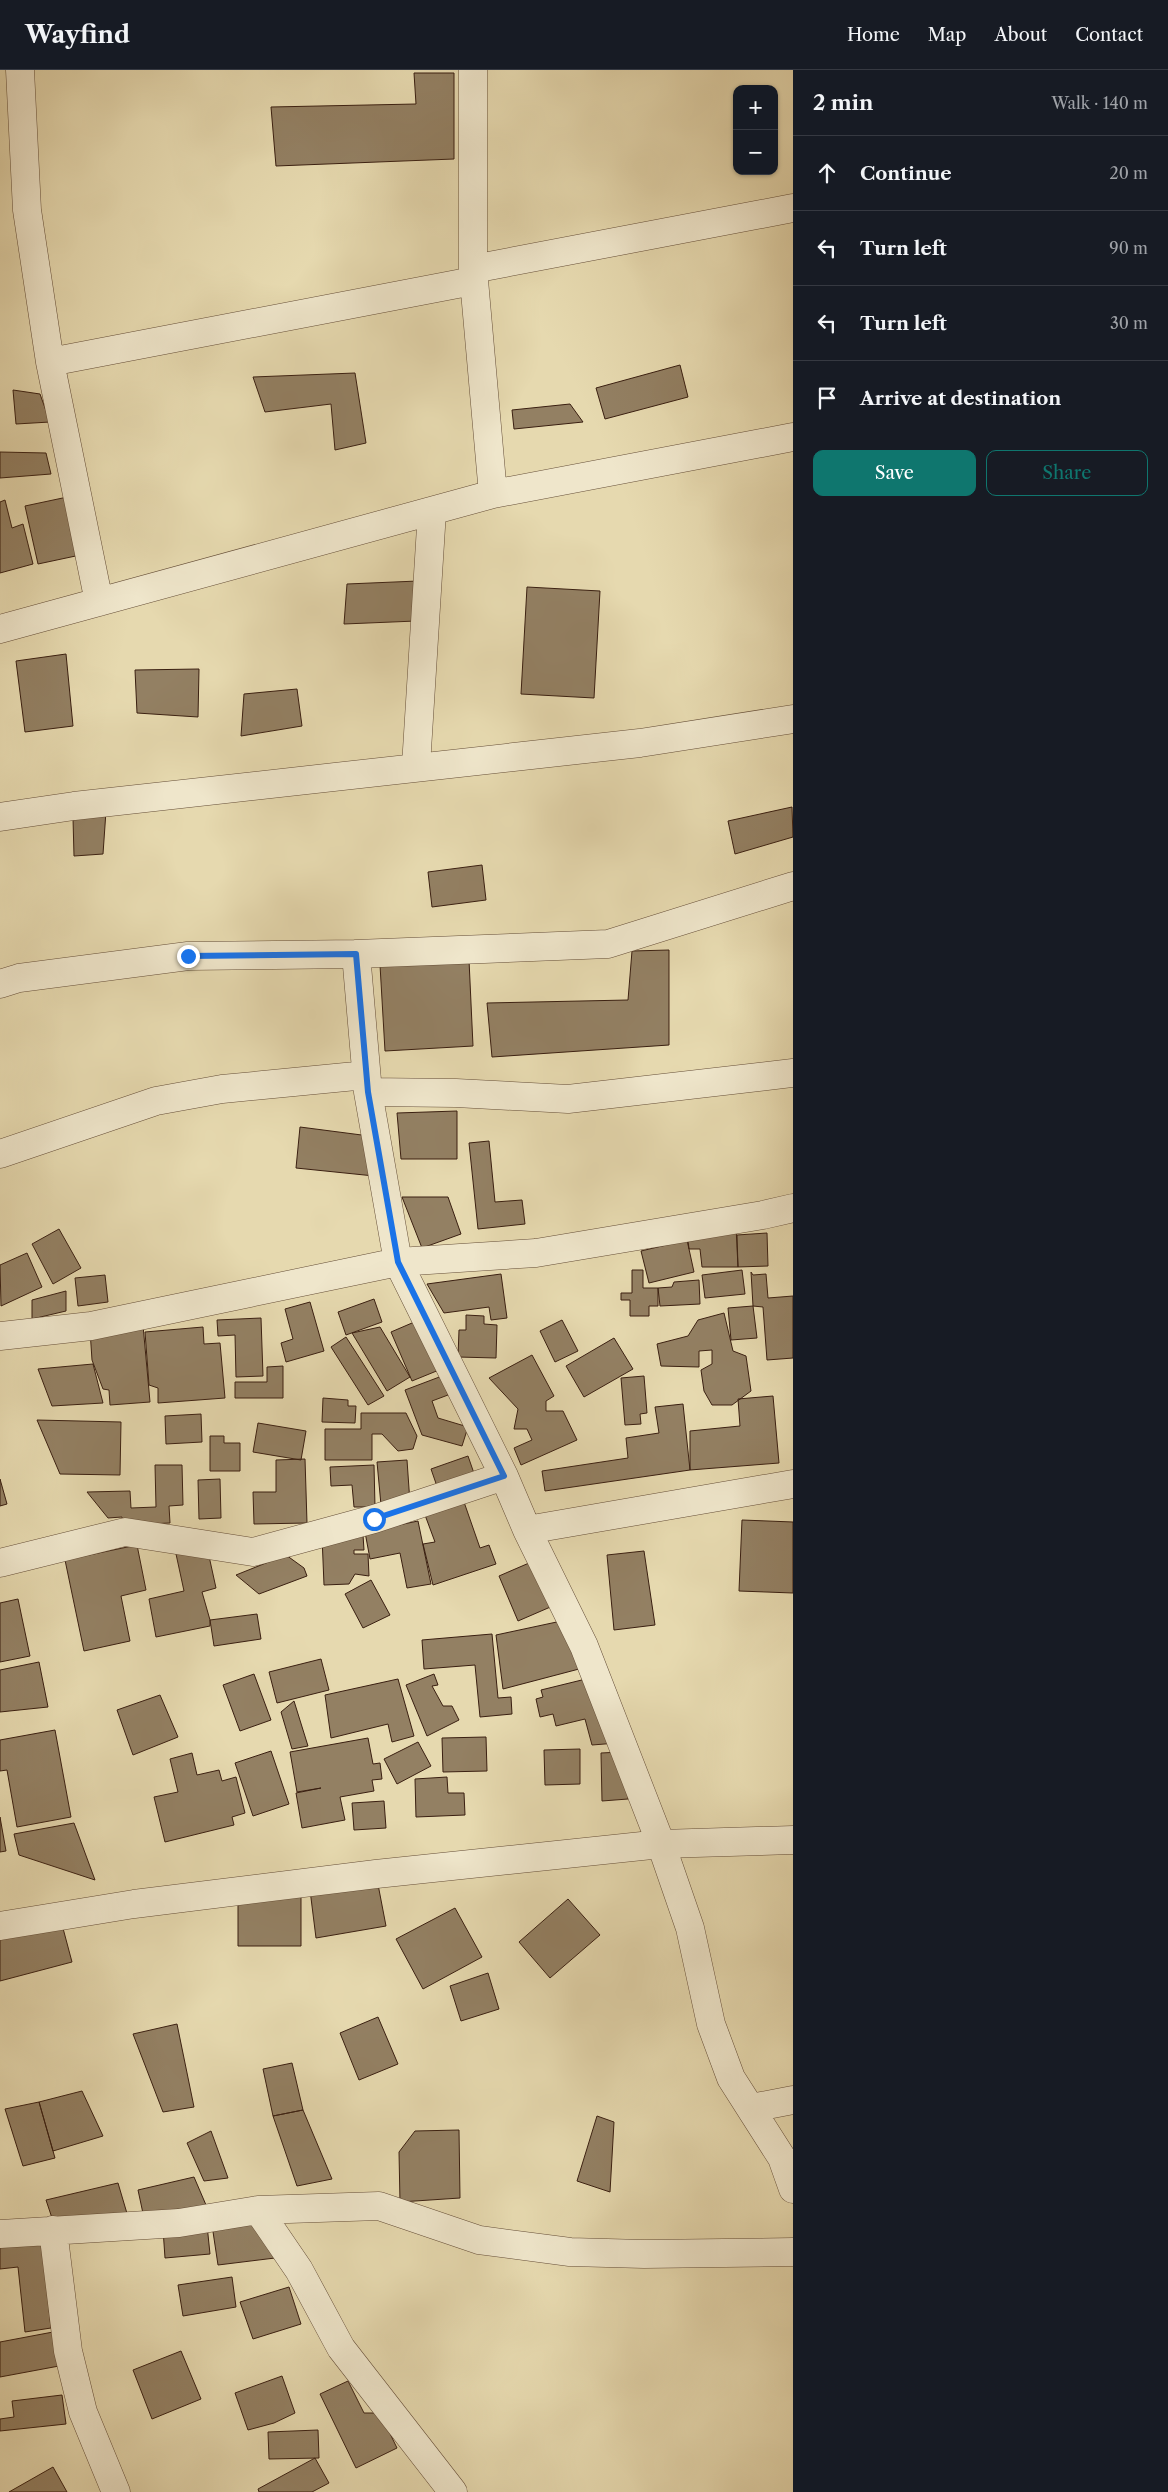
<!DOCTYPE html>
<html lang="en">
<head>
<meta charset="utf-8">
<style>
  body { margin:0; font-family:"Libre Caslon Text",serif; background:#20242c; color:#f1f3f6 }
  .controls { position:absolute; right:15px; top:15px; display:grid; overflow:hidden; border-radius:10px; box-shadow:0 1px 4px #0004 }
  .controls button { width:45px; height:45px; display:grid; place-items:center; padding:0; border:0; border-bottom:1px solid #363941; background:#171b24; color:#f1f3f6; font:25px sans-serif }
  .stop { position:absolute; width:15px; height:15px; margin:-11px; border:4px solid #1a73e8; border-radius:50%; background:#fff }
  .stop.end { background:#1a73e8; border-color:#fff; box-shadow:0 1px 5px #0008 }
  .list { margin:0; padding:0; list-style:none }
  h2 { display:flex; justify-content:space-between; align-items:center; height:65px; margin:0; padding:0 20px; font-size:21px }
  h2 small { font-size:16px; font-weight:400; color:#9ea1a6 }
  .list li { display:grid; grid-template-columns:32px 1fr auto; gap:15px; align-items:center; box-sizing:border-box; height:75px; padding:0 20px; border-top:1px solid #363941 }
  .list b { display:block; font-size:19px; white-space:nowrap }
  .list em { font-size:16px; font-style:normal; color:#9ea1a6 }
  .actions { display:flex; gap:10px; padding:15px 20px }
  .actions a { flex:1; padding:11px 0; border:1px solid #0f766e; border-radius:10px; text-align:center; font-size:18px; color:#0f766e }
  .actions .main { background:#0f766e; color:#fff }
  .icon { flex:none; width:28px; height:28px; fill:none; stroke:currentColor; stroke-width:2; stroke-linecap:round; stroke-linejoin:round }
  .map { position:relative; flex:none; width:793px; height:2422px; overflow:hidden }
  header { display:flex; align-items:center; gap:30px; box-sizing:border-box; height:70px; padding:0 25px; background:#171b24; border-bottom:1px solid #363941 }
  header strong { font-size:24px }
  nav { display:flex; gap:28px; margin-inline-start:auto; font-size:18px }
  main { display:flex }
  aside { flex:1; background:#171b24 }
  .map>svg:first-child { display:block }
  .building { fill:#938063; stroke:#3a1f11 }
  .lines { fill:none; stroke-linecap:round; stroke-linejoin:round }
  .minor-casing { stroke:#654e38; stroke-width:29 }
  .minor { stroke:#efe6cb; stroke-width:28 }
  .route { stroke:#1a73e8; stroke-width:6 }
</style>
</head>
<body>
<header>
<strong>Wayfind</strong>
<nav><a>Home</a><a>Map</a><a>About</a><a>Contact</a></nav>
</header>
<main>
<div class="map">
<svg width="793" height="2422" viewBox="0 0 793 2422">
  <rect width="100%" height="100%" fill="#e6d9af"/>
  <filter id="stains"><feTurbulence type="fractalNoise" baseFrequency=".004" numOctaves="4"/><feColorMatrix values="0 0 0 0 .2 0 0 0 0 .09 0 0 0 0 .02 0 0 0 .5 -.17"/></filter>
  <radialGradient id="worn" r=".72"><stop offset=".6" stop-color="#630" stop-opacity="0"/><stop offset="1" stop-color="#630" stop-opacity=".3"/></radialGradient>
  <!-- building -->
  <path class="building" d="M 414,3 L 454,3 L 454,89 L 276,96 L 271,37 L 416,34 Z
    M 680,295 L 688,327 L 605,349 L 596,318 Z
    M 355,303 L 366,373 L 335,380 L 331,334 L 265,342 L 253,307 Z
    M 13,320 L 40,324 L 50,352 L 16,354 Z
    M 570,334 L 583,352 L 514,359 L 512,340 Z
    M 0,382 L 46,383 L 51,404 L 0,408 Z
    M 72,426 L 85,484 L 38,494 L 25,436 Z
    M 5,430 L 12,458 L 23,454 L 33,494 L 0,503 L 0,432 Z
    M 418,511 L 416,551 L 344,554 L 347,514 Z
    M 527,517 L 600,521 L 594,628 L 521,624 Z
    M 66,584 L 73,656 L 25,662 L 16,591 Z
    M 199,599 L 198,647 L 137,643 L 135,600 Z
    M 297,619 L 302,656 L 241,666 L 244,624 Z
    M 792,737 L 793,767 L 735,784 L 728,751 Z
    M 106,741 L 103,784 L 74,786 L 73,748 Z
    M 482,795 L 486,830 L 432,837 L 428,802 Z
    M 669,880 L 669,975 L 492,987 L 487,933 L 628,930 L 632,881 Z
    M 469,890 L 473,976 L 385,981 L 380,895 Z
    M 457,1041 L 457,1089 L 401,1089 L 397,1043 Z
    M 300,1057 L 377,1067 L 384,1107 L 296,1098 Z
    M 489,1071 L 495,1132 L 522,1130 L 525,1154 L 478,1159 L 469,1073 Z
    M 402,1127 L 448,1127 L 461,1164 L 422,1178 Z
    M 736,1157 L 738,1197 L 702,1197 L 700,1179 L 689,1179 L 687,1163 Z
    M 59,1159 L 81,1198 L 53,1214 L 32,1174 Z
    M 767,1163 L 768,1196 L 738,1197 L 737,1165 Z
    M 687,1170 L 694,1202 L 649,1213 L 641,1181 Z
    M 27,1183 L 42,1217 L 1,1236 L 0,1195 Z
    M 632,1200 L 643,1200 L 643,1218 L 658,1218 L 658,1236 L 649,1236 L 649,1246 L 630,1246 L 630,1230 L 621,1230 L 621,1223 L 632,1223 Z
    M 742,1200 L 745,1224 L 705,1228 L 702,1205 Z
    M 751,1202 L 753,1205 L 766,1204 L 768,1228 L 793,1226 L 793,1288 L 767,1290 L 763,1237 L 753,1236 Z
    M 501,1204 L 507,1248 L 491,1250 L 489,1237 L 444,1243 L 427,1214 Z
    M 105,1205 L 108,1232 L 78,1236 L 75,1208 Z
    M 699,1210 L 700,1234 L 660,1236 L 658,1218 L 672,1217 L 674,1212 Z
    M 66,1221 L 66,1241 L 32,1249 L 32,1230 Z
    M 374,1229 L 382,1252 L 346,1265 L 338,1242 Z
    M 310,1232 L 324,1281 L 286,1292 L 281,1273 L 293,1269 L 285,1239 Z
    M 753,1236 L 757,1268 L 731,1270 L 728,1238 Z
    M 724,1243 L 733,1281 L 746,1286 L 751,1321 L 732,1335 L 712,1335 L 704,1321 L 701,1300 L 712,1294 L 712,1280 L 699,1281 L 699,1297 L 661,1296 L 657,1274 L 688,1266 L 698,1250 Z
    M 466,1245 L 484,1246 L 484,1254 L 497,1255 L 496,1288 L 458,1287 L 459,1260 L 466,1260 Z
    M 261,1248 L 263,1306 L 236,1307 L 235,1265 L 218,1266 L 217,1250 Z
    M 419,1250 L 439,1300 L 412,1311 L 391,1262 Z
    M 562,1250 L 578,1281 L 555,1292 L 540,1261 Z
    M 143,1255 L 150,1332 L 110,1335 L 109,1320 L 103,1319 L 92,1290 L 90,1260 Z
    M 203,1257 L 204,1274 L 220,1273 L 225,1328 L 158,1333 L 158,1318 L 149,1315 L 145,1262 Z
    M 380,1257 L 410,1307 L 387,1321 L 352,1263 Z
    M 346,1267 L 384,1326 L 368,1335 L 331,1277 Z
    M 614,1268 L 633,1299 L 584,1327 L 566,1296 Z
    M 532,1285 L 554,1326 L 546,1331 L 546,1341 L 563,1341 L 577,1370 L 521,1395 L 514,1378 L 532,1370 L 527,1359 L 514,1359 L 518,1339 L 489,1308 Z
    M 93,1294 L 103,1333 L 52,1336 L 38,1299 Z
    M 283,1296 L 283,1328 L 235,1328 L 235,1312 L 267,1312 L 267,1297 Z
    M 442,1306 L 448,1325 L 432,1331 L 438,1348 L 468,1357 L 462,1376 L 422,1365 L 405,1320 Z
    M 644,1306 L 647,1343 L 640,1344 L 641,1354 L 625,1355 L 621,1308 Z
    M 773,1326 L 779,1393 L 690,1400 L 690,1361 L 740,1356 L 738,1329 Z
    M 323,1328 L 348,1330 L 348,1336 L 356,1336 L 355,1353 L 322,1352 Z
    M 683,1334 L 690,1400 L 545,1421 L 542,1401 L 628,1388 L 626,1368 L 659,1363 L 655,1337 Z
    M 361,1343 L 406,1343 L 417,1366 L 413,1379 L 398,1381 L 382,1364 L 372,1364 L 372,1390 L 325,1390 L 325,1359 L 361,1359 Z
    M 201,1344 L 202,1372 L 166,1374 L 165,1346 Z
    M 37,1350 L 121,1352 L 120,1405 L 60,1404 Z
    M 258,1353 L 306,1361 L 301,1390 L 253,1382 Z
    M 210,1366 L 224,1366 L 224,1373 L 240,1373 L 240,1401 L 210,1401 Z
    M 468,1386 L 477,1412 L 440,1425 L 431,1399 Z
    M 305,1389 L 307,1453 L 254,1454 L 253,1422 L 276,1422 L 276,1390 Z
    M 407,1390 L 410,1433 L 381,1435 L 377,1392 Z
    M 155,1395 L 182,1395 L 183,1435 L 169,1436 L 170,1453 L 122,1455 L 122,1447 L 108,1448 L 87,1422 L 130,1421 L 131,1438 L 156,1437 Z
    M 374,1395 L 375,1437 L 354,1437 L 352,1415 L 331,1416 L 330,1397 Z
    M 0,1409 L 7,1434 L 0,1436 Z
    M 220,1409 L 221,1448 L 199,1449 L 198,1410 Z
    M 464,1432 L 480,1478 L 489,1475 L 496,1494 L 433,1515 L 423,1474 L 435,1472 L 425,1445 Z
    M 742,1450 L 793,1452 L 793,1523 L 739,1521 Z
    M 418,1451 L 431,1514 L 407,1518 L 400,1483 L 370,1489 L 365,1462 Z
    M 363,1465 L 364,1480 L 354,1480 L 354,1484 L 368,1484 L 369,1506 L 355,1504 L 349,1514 L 324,1515 L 322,1466 Z
    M 137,1475 L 146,1520 L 121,1526 L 130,1571 L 84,1581 L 65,1490 Z
    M 207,1477 L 216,1518 L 202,1522 L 210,1550 L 210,1556 L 156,1567 L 149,1529 L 184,1521 L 176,1484 Z
    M 644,1481 L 655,1555 L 614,1560 L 607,1485 Z
    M 286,1485 L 304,1498 L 307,1506 L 259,1524 L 236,1505 Z
    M 536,1490 L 555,1535 L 518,1551 L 499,1506 Z
    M 371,1510 L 390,1545 L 363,1558 L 345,1524 Z
    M 18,1529 L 30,1586 L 0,1592 L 0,1533 Z
    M 257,1544 L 261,1569 L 214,1576 L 210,1550 Z
    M 566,1550 L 579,1599 L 503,1619 L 496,1565 Z
    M 492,1564 L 498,1628 L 511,1627 L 512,1644 L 480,1647 L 475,1595 L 424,1599 L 422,1570 Z
    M 321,1589 L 329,1620 L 277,1633 L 269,1602 Z
    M 39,1592 L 48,1637 L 0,1642 L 0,1600 Z
    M 254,1604 L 271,1650 L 240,1661 L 223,1615 Z
    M 434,1604 L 438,1615 L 432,1616 L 443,1636 L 452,1636 L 459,1650 L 427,1666 L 406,1615 Z
    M 594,1607 L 617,1673 L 592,1675 L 585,1649 L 556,1656 L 553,1644 L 540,1647 L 536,1629 L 543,1627 L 541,1620 Z
    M 398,1609 L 414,1666 L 392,1672 L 388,1654 L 331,1668 L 325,1625 Z
    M 160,1625 L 178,1667 L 133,1685 L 117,1640 Z
    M 294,1631 L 308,1676 L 292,1679 L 281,1642 Z
    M 55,1660 L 71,1747 L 17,1757 L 7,1700 L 0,1701 L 0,1670 Z
    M 486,1667 L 487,1701 L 443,1702 L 442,1668 Z
    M 368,1668 L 373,1694 L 380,1693 L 382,1709 L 372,1710 L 374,1721 L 340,1727 L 345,1750 L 302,1758 L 296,1723 L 321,1718 L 297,1722 L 290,1682 Z
    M 418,1672 L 431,1696 L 397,1714 L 384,1689 Z
    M 580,1679 L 580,1714 L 545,1715 L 544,1680 Z
    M 271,1681 L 289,1734 L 253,1746 L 235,1693 Z
    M 621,1682 L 628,1699 L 628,1729 L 602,1731 L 601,1683 Z
    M 192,1683 L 197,1705 L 219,1700 L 222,1711 L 236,1707 L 245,1743 L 232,1747 L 234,1755 L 165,1772 L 154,1727 L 178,1722 L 170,1689 Z
    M 447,1707 L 448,1723 L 464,1723 L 465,1745 L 416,1747 L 415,1709 Z
    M 384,1731 L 386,1758 L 354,1760 L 352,1733 Z
    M 0,1747 L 6,1781 L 0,1782 Z
    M 74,1753 L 95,1810 L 19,1785 L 14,1764 Z
    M 376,1804 L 386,1856 L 316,1868 L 309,1812 Z
    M 301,1812 L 301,1876 L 238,1876 L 238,1813 Z
    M 568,1829 L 600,1865 L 550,1908 L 519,1872 Z
    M 455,1838 L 482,1887 L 423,1919 L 396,1869 Z
    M 60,1847 L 72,1892 L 0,1911 L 0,1863 Z
    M 488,1903 L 499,1939 L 461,1951 L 450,1916 Z
    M 378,1947 L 398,1994 L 359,2010 L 340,1963 Z
    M 177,1954 L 194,2037 L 163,2042 L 133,1964 Z
    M 292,1993 L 303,2040 L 273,2046 L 263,1999 Z
    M 82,2021 L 103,2066 L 53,2081 L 39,2032 Z
    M 39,2032 L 55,2088 L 23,2096 L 5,2039 Z
    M 303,2040 L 332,2109 L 297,2116 L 273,2046 Z
    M 597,2046 L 614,2052 L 610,2122 L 577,2111 Z
    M 459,2060 L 460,2128 L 400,2132 L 399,2082 L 415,2061 Z
    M 211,2061 L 228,2108 L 204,2111 L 187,2073 Z
    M 194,2107 L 209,2142 L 144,2148 L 138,2120 Z
    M 118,2113 L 131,2157 L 53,2151 L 46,2130 Z
    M 255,2150 L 275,2188 L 218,2195 L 212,2155 Z
    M 207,2155 L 210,2184 L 165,2188 L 163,2159 Z
    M 41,2160 L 51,2258 L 25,2262 L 18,2197 L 0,2199 L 0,2165 Z
    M 232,2207 L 236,2237 L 183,2246 L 178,2215 Z
    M 289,2217 L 301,2254 L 253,2269 L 240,2232 Z
    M 53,2262 L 59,2296 L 0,2307 L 0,2272 Z
    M 181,2281 L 201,2329 L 152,2349 L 133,2300 Z
    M 282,2306 L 295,2343 L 274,2353 L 248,2360 L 235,2323 Z
    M 348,2311 L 364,2343 L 380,2343 L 397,2378 L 356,2398 L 320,2324 Z
    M 62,2325 L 66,2354 L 0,2361 L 0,2349 L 14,2347 L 12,2331 Z
    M 318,2360 L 319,2388 L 269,2389 L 268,2362 Z
    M 315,2388 L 329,2413 L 312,2422 L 259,2422 L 258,2419 Z
    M 53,2397 L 67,2422 L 9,2422 Z"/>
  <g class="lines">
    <!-- minor casing -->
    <g class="minor-casing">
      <path id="minor" d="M 20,0 L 27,140 L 50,292 L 99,532
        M 473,0 L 473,199 L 493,424
        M 473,199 L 793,138
        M 50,292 L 473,211
        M 0,559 L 493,424 L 793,367
        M 416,696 L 432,441
        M 0,747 L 74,736 L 640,673 L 793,649
        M 356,884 L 368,1022 L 398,1192 L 504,1406 L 527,1460 L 584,1576 L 661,1774 L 690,1858 L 711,1954 L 731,2008 L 782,2088 L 793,2119
        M 0,914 L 19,908 L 188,886 L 356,884 L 608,874 L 793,816
        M 368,1022 L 456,1023 L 568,1029 L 793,1003
        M 0,1084 L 156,1031 L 222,1019 L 366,1005
        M 0,1266 L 91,1256 L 398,1192 L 536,1183 L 763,1145 L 793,1138
        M 527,1460 L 793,1414
        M 0,1493 L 125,1462 L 253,1482 L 374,1449 L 504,1406
        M 0,1856 L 134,1834 L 376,1804 L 661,1774 L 793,1770
        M 751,2038 L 793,2030
        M 258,2140 L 299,2200 L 341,2278 L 453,2422
        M 53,2160 L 68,2281 L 83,2342 L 116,2422
        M 0,2164 L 179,2153 L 258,2140 L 379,2136 L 479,2170 L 570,2182 L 644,2184 L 793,2182"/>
    </g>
    <!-- minor -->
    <use href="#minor" class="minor"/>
  </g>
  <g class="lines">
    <!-- route -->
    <path class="route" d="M 188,886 L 356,884 L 368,1022 L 398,1192 L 504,1406 L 374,1449"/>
  </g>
  <rect width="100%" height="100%" filter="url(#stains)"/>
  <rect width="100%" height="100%" fill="url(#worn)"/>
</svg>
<div class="controls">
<button>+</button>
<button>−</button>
</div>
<div class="stop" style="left:374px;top:1449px"></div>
<div class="stop end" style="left:188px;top:886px"></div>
</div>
<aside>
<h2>2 min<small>Walk · 140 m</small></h2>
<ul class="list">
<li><svg class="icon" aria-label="ahead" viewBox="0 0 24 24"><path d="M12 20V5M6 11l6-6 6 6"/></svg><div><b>Continue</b></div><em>20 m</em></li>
<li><svg class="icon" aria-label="left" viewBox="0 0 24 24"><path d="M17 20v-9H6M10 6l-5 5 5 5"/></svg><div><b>Turn left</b></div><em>90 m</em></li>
<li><svg class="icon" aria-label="left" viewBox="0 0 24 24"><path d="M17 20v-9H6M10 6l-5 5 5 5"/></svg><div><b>Turn left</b></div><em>30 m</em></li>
<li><svg class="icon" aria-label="arrive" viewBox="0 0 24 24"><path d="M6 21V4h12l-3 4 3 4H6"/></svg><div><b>Arrive at destination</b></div></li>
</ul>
<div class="actions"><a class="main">Save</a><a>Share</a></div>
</aside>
</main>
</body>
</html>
